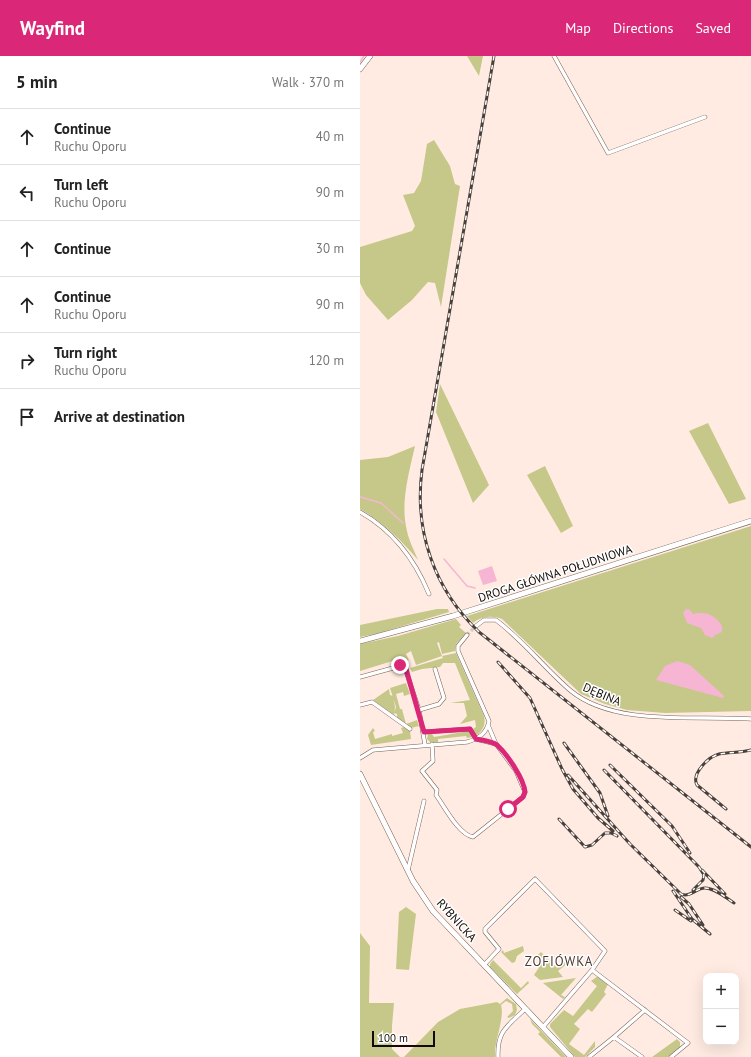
<!DOCTYPE html>
<html lang="en">
<head>
<meta charset="utf-8">
<style>
  body { margin:0; font-family:"PT Sans",sans-serif; background:#f2f2f2; color:#222 }
  .controls { position:absolute; right:12px; bottom:12px; display:grid; overflow:hidden; border-radius:8px; box-shadow:0 4px 16px #0002 }
  .controls button { width:36px; height:36px; display:grid; place-items:center; padding:0; border:0; border-bottom:1px solid #e0e0e0; background:#fff; color:#222; font:20px sans-serif }
  .scale { position:absolute; left:12px; bottom:10px; width:63px; box-sizing:border-box; padding-left:4px; border:2px solid #110a06; border-top:0; font-size:11px; line-height:14px; white-space:nowrap; color:#110a06; -webkit-text-stroke:3px #fff; paint-order:stroke }
  .stop { position:absolute; width:12px; height:12px; margin:-9px; border:3px solid #db2777; border-radius:50%; background:#fff }
  .stop.end { background:#db2777; border-color:#fff; box-shadow:0 1px 4px #0008 }
  .list { margin:0; padding:0; list-style:none }
  h2 { display:flex; justify-content:space-between; align-items:center; height:52px; margin:0; padding:0 16px; font-size:17px }
  h2 small { font-size:13px; font-weight:400; color:#767676 }
  .list li { display:grid; grid-template-columns:26px 1fr auto; gap:12px; align-items:center; box-sizing:border-box; height:56px; padding:0 16px; border-top:1px solid #e0e0e0 }
  .list b { display:block; font-size:15px; white-space:nowrap }
  .list p { margin:0; font-size:13px; white-space:nowrap; color:#767676 }
  .list em { font-size:13px; font-style:normal; color:#767676 }
  .icon { flex:none; width:22px; height:22px; fill:none; stroke:currentColor; stroke-width:2; stroke-linecap:round; stroke-linejoin:round }
  .map { position:relative; flex:none; width:391px; height:1001px; overflow:hidden }
  header { display:flex; align-items:center; gap:24px; box-sizing:border-box; height:56px; padding:0 20px; background:#db2777; color:#fff }
  header strong { font-size:19px }
  nav { display:flex; gap:22px; margin-inline-start:auto; font-size:14px }
  main { display:flex }
  aside { flex:1; background:#fff }
  .map>svg:first-child { display:block }
  .green { fill:#c6c88a }
  .water { fill:#f6b5d2 }
  .lines { fill:none; stroke-linecap:round; stroke-linejoin:round }
  .stream { stroke:#f6b5d2; stroke-width:1.5 }
  .street-tunnel { stroke:#dbc9c0; stroke-width:3.5; stroke-dasharray:3.5 2; stroke-linecap:butt }
  .street-casing { stroke:#776257; stroke-width:4.5 }
  .secondary-casing { stroke:#776257; stroke-width:6 }
  .street { stroke:#fff; stroke-width:3.5 }
  .secondary { stroke:#fff; stroke-width:5 }
  .rail-casing { stroke:#4a403b; stroke-width:3 }
  .rail { stroke:#fff; stroke-width:1.5; stroke-dasharray:4.5; stroke-linecap:butt }
  .route { stroke:#db2777; stroke-width:5 }
  .labels { text-anchor:middle; dominant-baseline:central; stroke-width:3; stroke-linejoin:round; paint-order:stroke }
  .street-label { font-size:12px; fill:#110a06; stroke:#fff }
  .neighbourhood-label { font-size:13px; letter-spacing:1px; fill:#4c392f; stroke:#fff }
</style>
</head>
<body>
<header>
<strong>Wayfind</strong>
<nav><a>Map</a><a>Directions</a><a>Saved</a></nav>
</header>
<main>
<aside>
<h2>5 min<small>Walk · 370 m</small></h2>
<ul class="list">
<li><svg class="icon" aria-label="ahead" viewBox="0 0 24 24"><path d="M12 20V5M6 11l6-6 6 6"/></svg><div><b>Continue</b><p>Ruchu Oporu</p></div><em>40 m</em></li>
<li><svg class="icon" aria-label="left" viewBox="0 0 24 24"><path d="M17 20v-9H6M10 6l-5 5 5 5"/></svg><div><b>Turn left</b><p>Ruchu Oporu</p></div><em>90 m</em></li>
<li><svg class="icon" aria-label="ahead" viewBox="0 0 24 24"><path d="M12 20V5M6 11l6-6 6 6"/></svg><div><b>Continue</b></div><em>30 m</em></li>
<li><svg class="icon" aria-label="ahead" viewBox="0 0 24 24"><path d="M12 20V5M6 11l6-6 6 6"/></svg><div><b>Continue</b><p>Ruchu Oporu</p></div><em>90 m</em></li>
<li><svg class="icon" aria-label="right" viewBox="0 0 24 24"><path d="M7 20v-9h11M14 6l5 5-5 5"/></svg><div><b>Turn right</b><p>Ruchu Oporu</p></div><em>120 m</em></li>
<li><svg class="icon" aria-label="arrive" viewBox="0 0 24 24"><path d="M6 21V4h12l-3 4 3 4H6"/></svg><div><b>Arrive at destination</b></div></li>
</ul>
</aside>
<div class="map">
<svg width="391" height="1001" viewBox="0 0 391 1001">
  <rect width="100%" height="100%" fill="#ffebe1"/>
  <!-- green -->
  <path class="green" d="M 107,0 L 123,0 L 119,20 Z
    M 74,84 L 90,110 L 95,128 L 100,130 L 81,251 L 75,227 L 68,226 L 52,244 L 28,264 L 6,239 L 0,227 L 0,191 L 52,175 L 55,170 L 43,139 L 54,137 L 61,125 L 67,88 Z
    M 80,328 L 129,429 L 113,447 L 76,356 Z
    M 348,367 L 386,443 L 369,448 L 329,375 Z
    M 55,390 C 49,417 40,447 47,475 C 49,485 54,494 58,504 C 41,484 23,466 0,453 L 0,404 L 28,401 Z
    M 185,410 L 213,470 L 201,477 L 167,419 Z
    M 391,470 L 391,655 L 305,657 L 267,654 L 245,648 L 221,638 L 142,563 C 132,559 121,560 113,567 L 107,560 Z
    M 77,553 L 88,553 L 89,556 L 16,578 L 0,581 L 0,569 Z
    M 96,563 L 101,569 L 99,571 L 106,577 L 96,588 L 95,595 L 82,598 L 79,586 L 77,587 L 82,600 L 56,609 L 51,595 L 46,598 L 49,604 L 42,606 L 39,603 L 0,615 L 0,588 L 38,580 Z
    M 96,597 L 124,660 C 126,669 123,674 116,680 L 113,673 L 116,671 L 115,664 L 100,668 L 107,660 L 104,647 L 90,647 L 110,644 L 95,607 L 83,607 L 80,611 L 62,613 L 52,616 L 50,612 L 83,602 L 82,600 Z
    M 46,627 L 50,638 L 44,640 L 43,636 L 36,638 L 40,653 L 42,653 L 46,668 L 57,664 L 59,670 L 51,672 L 37,662 L 37,658 L 34,657 L 36,651 L 30,632 Z
    M 29,633 L 30,639 L 33,640 L 35,651 L 34,659 L 13,644 Z
    M 44,671 L 50,675 L 51,683 L 11,689 L 8,679 L 13,672 L 15,675 L 13,676 L 15,683 L 32,678 L 32,680 L 43,677 L 41,672 Z
    M 109,675 L 113,681 L 107,682 L 106,680 L 78,683 L 78,686 L 70,686 L 67,683 L 68,678 L 72,678 L 74,681 Z
    M 46,851 L 56,858 L 49,914 L 36,913 L 39,856 Z
    M 0,877 L 10,890 L 9,947 L 34,947 L 32,970 L 32,993 L 40,1001 L 0,1001 Z
    M 163,890 L 164,895 L 157,900 L 155,906 L 152,907 L 141,896 L 143,894 L 144,897 Z
    M 181,896 L 197,912 L 206,905 L 208,907 L 198,915 L 203,921 L 180,924 L 174,919 L 180,910 L 177,900 Z
    M 133,904 L 161,932 L 168,925 L 169,927 L 157,938 L 130,911 L 130,908 Z
    M 238,920 L 248,928 L 244,936 L 246,938 L 232,956 L 228,953 L 214,968 L 220,973 L 209,988 L 224,999 L 235,985 L 235,991 L 225,1001 L 215,1001 L 190,971 L 190,968 L 204,954 L 213,960 L 237,930 L 231,925 Z
    M 216,922 L 201,939 L 205,941 L 203,943 L 183,927 Z
    M 147,942 L 156,948 L 157,954 L 155,959 L 149,962 L 147,961 L 153,955 L 152,948 L 146,945 L 141,949 C 145,963 134,984 135,1001 L 44,1001 L 78,966 L 100,953 L 137,946 L 140,948 Z
    M 170,963 L 206,1001 L 201,1001 L 178,978 L 180,976 L 172,968 Z
    M 317,983 L 320,986 L 320,991 L 308,1001 L 292,1001 Z"/>
  <!-- water -->
  <path class="water" d="M 132,510 L 137,525 L 123,529 L 118,515 Z
    M 326,553 L 330,554 L 333,558 C 346,555 355,559 362,570 L 362,576 L 355,579 L 352,582 L 345,579 L 341,572 L 327,567 L 323,557 Z
    M 317,605 L 330,609 L 364,640 L 363,642 L 296,624 L 305,610 Z"/>
  <g class="lines">
    <!-- stream -->
    <path class="stream" d="M 0,6 L 4,0
      M 0,441 L 21,447 L 43,467
      M 84,503 L 107,530 L 115,532"/>
    <!-- street-tunnel -->
    <path class="street-tunnel" d="M 107,579 L 116,570"/>
    <!-- street casing -->
    <g class="street-casing">
      <path id="street" d="M 194,0 L 248,97 L 345,61
        M 0,456 C 32,474 55,504 69,538
        M 116,570 L 124,564 L 136,564 C 164,585 185,613 211,635 C 255,671 337,659 391,663
        M 0,621 L 44,609 L 59,654 L 65,689
        M 0,649 L 12,646 L 50,673
        M 59,654 L 79,648 L 84,642 L 75,613
        M 63,676 L 110,673 L 116,683 L 136,688
        M 72,688 L 73,705 L 62,715 L 77,734 L 76,739 C 84,750 99,779 113,781 L 163,741 L 165,736 L 156,715 L 136,688 L 128,669
        M 0,702 L 13,694 L 107,686 C 119,683 127,677 129,665 L 98,595 L 98,590 L 107,579
        M 48,814 L 64,745
        M 124,909 L 139,893 L 125,876 L 125,873 L 175,823 L 245,895 L 232,914 L 183,971
        M 232,914 L 328,987 L 311,1001
        M 254,981 L 285,954
        M 138,1001 C 137,974 148,970 165,953
        M 229,1001 L 254,981 L 282,1001"/>
    </g>
    <!-- secondary casing -->
    <g class="secondary-casing">
      <path id="secondary" d="M 0,13 L 10,0
        M 0,585 L 93,560 L 391,465
        M 0,718 L 53,825 L 73,855 L 211,1001"/>
    </g>
    <!-- street -->
    <use href="#street" class="street"/>
    <!-- secondary -->
    <use href="#secondary" class="secondary"/>
    <!-- rail casing -->
    <g class="rail-casing">
      <path id="rail" d="M 134,0 L 62,414 C 54,475 74,533 119,576 L 391,791
        M 138,606 L 170,642 L 202,713 L 213,733 L 238,762 L 253,775
        M 204,687 L 240,737 L 248,760
        M 250,709 L 312,770 L 330,797
        M 244,714 L 339,811 L 344,819 L 343,824 L 333,834
        M 208,719 L 270,788 L 321,838 C 330,842 336,832 345,832 C 355,832 366,842 374,847
        M 366,753 L 337,729 C 331,718 348,701 359,698 C 370,696 380,697 391,694
        M 199,763 L 225,791 L 232,789 L 245,777 L 251,777 L 257,780
        M 342,814 L 365,838
        M 313,835 L 332,863 L 350,878
        M 321,841 L 329,848 L 343,869
        M 315,854 L 331,865"/>
    </g>
    <!-- rail -->
    <use href="#rail" class="rail"/>
  </g>
  <g class="lines">
    <!-- route -->
    <path class="route" d="M 40,609 L 44,609 L 46,613 L 64,676 L 110,673 L 116,683 C 122,684 132,685 137,689 C 147,698 164,723 165,736 L 163,741 L 148,753"/>
  </g>
  <g class="labels">
    <!-- street labels -->
    <g class="street-label">
      <text transform="translate(195 517) rotate(-18)">DROGA GŁÓWNA POŁUDNIOWA</text>
      <text transform="translate(242 638) rotate(23)">DĘBINA</text>
      <text transform="translate(97 864) rotate(48)">RYBNICKA</text>
    </g>
    <!-- neighbourhood labels -->
    <g class="neighbourhood-label">
      <text x="199" y="905">ZOFIÓWKA</text>
    </g>
  </g>
</svg>
<div class="controls">
<button>+</button>
<button>−</button>
</div>
<div class="scale">100 m</div>
<div class="stop" style="left:148px;top:753px"></div>
<div class="stop end" style="left:40px;top:609px"></div>
</div>
</main>
</body>
</html>
